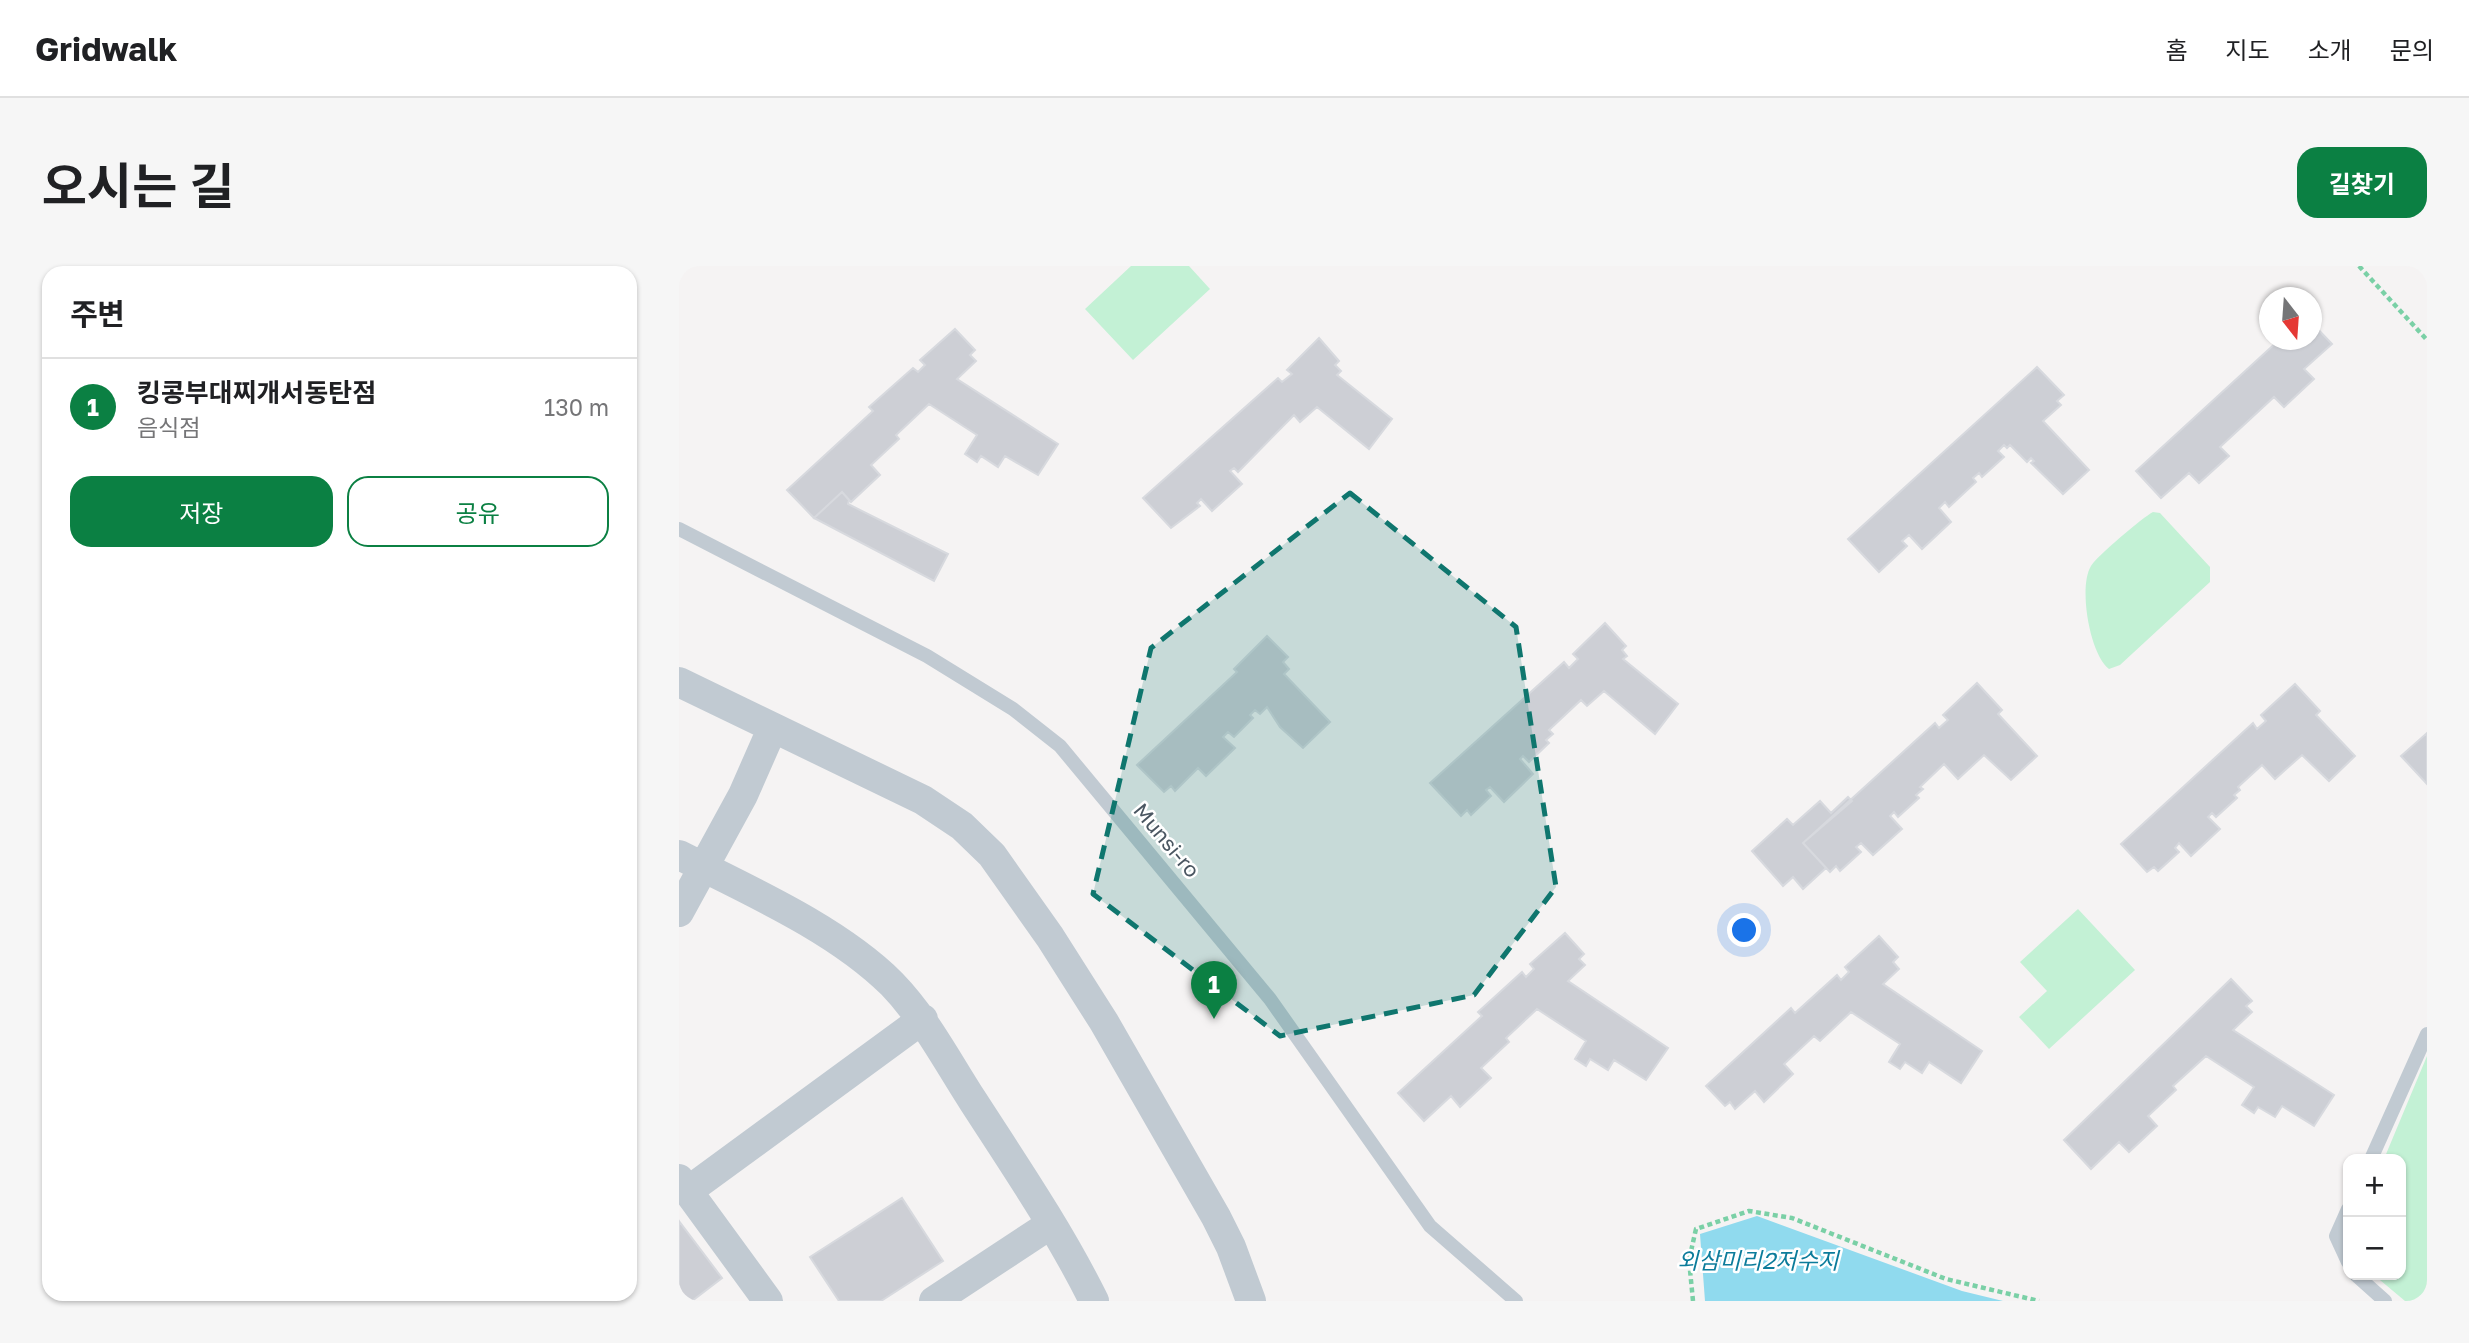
<!DOCTYPE html>
<html lang="ko">
<head>
<meta charset="utf-8">
<style>
  body { margin:0; font-family:"Golos Text","Noto Sans KR",sans-serif; background:#f6f6f6; color:#202124 }
  .controls { position:absolute; right:21px; bottom:21px; display:grid; overflow:hidden; border-radius:14px; box-shadow:0 2px 5px #0004 }
  .controls button { width:63px; height:63px; display:grid; place-items:center; padding:0; border:0; border-bottom:2px solid #e0e0e0; background:#fff; color:#202124; font:35px sans-serif }
  .compass { position:absolute; left:1580px; top:21px; width:63px; height:63px; border-radius:50%; background:#fff; box-shadow:0 2px 5px #0004; rotate:163deg }
  .you { position:absolute; left:1066px; top:665px; width:24px; height:24px; margin:-18px; border:5px solid #fff; border-radius:50%; background:#1a73e8; box-shadow:0 0 0 10px #1a73e833 }
  .badge { display:grid; place-items:center; width:46px; height:46px; border-radius:50%; background:#0b8043; color:#fff; font-size:23px; font-weight:700 }
  .pin { position:absolute; translate:-50% -58px; filter:drop-shadow(0 2px 4px #0008) }
  .pin::after { content:''; position:absolute; top:37px; width:24px; height:21px; background:inherit; clip-path:polygon(0 0,100% 0,50% 100%) }
  .list { margin:0; padding:0; list-style:none }
  h2 { display:flex; justify-content:space-between; align-items:center; height:91px; margin:0; padding:0 28px; font-size:30px }
  h2 small { font-size:23px; font-weight:400; color:#757577 }
  .list li { display:grid; grid-template-columns:46px 1fr auto; gap:21px; align-items:center; box-sizing:border-box; height:98px; padding:0 28px; border-top:2px solid #e0e0e0 }
  .list b { display:block; font-size:26px; white-space:nowrap }
  .list p { margin:0; font-size:23px; white-space:nowrap; color:#757577 }
  .list em { font-size:23px; font-style:normal; color:#757577 }
  .actions { display:flex; gap:14px; padding:21px 28px }
  .actions a { flex:1; padding:16px 0; border:2px solid #0b8043; border-radius:21px; text-align:center; font-size:24px; color:#0b8043 }
  .actions .main { background:#0b8043; color:#fff }
  .map { position:relative; flex:none; width:1748px; height:1035px; overflow:hidden; border-radius:21px }
  header { display:flex; align-items:center; gap:42px; box-sizing:border-box; height:98px; padding:0 35px; background:#fff; border-bottom:2px solid #e0e0e0 }
  header strong { font-size:33px }
  nav { display:flex; gap:38px; margin-inline-start:auto; font-size:24px }
  .intro { display:flex; align-items:center; justify-content:space-between; box-sizing:border-box; height:168px; padding:0 42px }
  h1 { margin:0; font-size:49px }
  .button { padding:18px 32px; border-radius:21px; background:#0b8043; color:#fff; font-size:24px; font-weight:700 }
  main { display:flex; gap:42px; padding:0 42px }
  aside { flex:1; background:#fff; border-radius:21px; box-shadow:0 2px 5px #0004 }
  .map>svg:first-child { display:block }
  .green { fill:#c3f1d5 }
  .water { fill:#90daee }
  .building { fill:#cdcfd5; stroke:#d7d9de; stroke-width:2 }
  .lines { fill:none; stroke-linecap:round; stroke-linejoin:round }
  .path { stroke:#7ad0a6; stroke-width:4.5; stroke-dasharray:5 3.5; stroke-linecap:butt }
  .service { stroke:#c1cad2; stroke-width:14 }
  .minor { stroke:#c1cad2; stroke-width:30 }
  .marked { fill:#0f766e; fill-opacity:0.2; stroke:#0f766e; stroke-width:5; stroke-dasharray:14 9; stroke-linejoin:round }
  .labels { text-anchor:middle; dominant-baseline:central; stroke-width:5; stroke-linejoin:round; paint-order:stroke }
  .street-label { font-size:21px; fill:#4a5661; stroke:#fff }
  .water-label { font-size:23px; font-style:italic; fill:#0c7c9b; stroke:#fff }
</style>
</head>
<body>
<header>
<strong>Gridwalk</strong>
<nav><a>홈</a><a>지도</a><a>소개</a><a>문의</a></nav>
</header>
<div class="intro"><h1>오시는 길</h1><a class="button">길찾기</a></div>
<main>
<aside>
<h2>주변<small></small></h2>
<ul class="list">
<li><span class="badge">1</span><div><b>킹콩부대찌개서동탄점</b><p>음식점</p></div><em>130 m</em></li>
</ul>
<div class="actions"><a class="main">저장</a><a>공유</a></div>
</aside>
<div class="map">
<svg width="1748" height="1035" viewBox="0 0 1748 1035">
  <rect width="100%" height="100%" fill="#f5f3f3"/>
  <!-- green -->
  <path class="green" d="M 452,0 L 510,0 L 531,23 L 454,94 L 406,43 Z
    M 1474,246 L 1481,247 L 1531,301 L 1531,316 L 1441,399 L 1430,403 C 1411,389 1399,321 1412,300 C 1417,291 1464,251 1474,246 Z
    M 1399,643 L 1456,704 L 1370,783 L 1340,751 L 1368,725 L 1341,696 Z
    M 1748,790 L 1748,1035 L 1726,1035 L 1695,1009 L 1722,1009 L 1722,893 L 1705,893 Z"/>
  <!-- water -->
  <path class="water" d="M 1078,950 L 1283,1025 L 1324,1035 L 1026,1035 L 1021,968 Z"/>
  <!-- building -->
  <path class="building" d="M 1632,56 L 1653,78 L 1625,103 L 1635,113 L 1605,141 L 1595,131 L 1541,181 L 1550,190 L 1520,217 L 1510,207 L 1482,232 L 1457,205 L 1600,74 L 1632,74 Z
    M 276,63 L 296,84 L 291,89 L 297,95 L 278,113 L 379,178 L 359,209 L 326,190 L 319,201 L 302,190 L 298,196 L 286,188 L 298,169 L 250,138 L 217,169 L 220,173 L 192,199 L 201,209 L 172,236 L 163,226 L 135,252 L 108,224 L 194,145 L 190,141 L 234,102 L 239,106 L 246,99 L 241,94 Z
    M 640,72 L 660,95 L 656,99 L 662,105 L 658,109 L 713,153 L 690,183 L 638,141 L 621,156 L 615,149 L 559,206 L 555,202 L 551,205 L 563,218 L 533,245 L 522,233 L 518,237 L 521,240 L 492,262 L 464,232 L 599,112 L 603,116 L 613,108 L 608,104 Z
    M 1358,101 L 1385,129 L 1378,135 L 1382,139 L 1364,155 L 1410,204 L 1384,228 L 1352,197 L 1355,195 L 1352,192 L 1348,196 L 1331,179 L 1328,182 L 1325,179 L 1319,185 L 1325,191 L 1303,211 L 1300,207 L 1294,212 L 1297,216 L 1270,241 L 1266,236 L 1260,242 L 1272,256 L 1243,283 L 1230,269 L 1223,275 L 1228,280 L 1200,306 L 1169,273 Z
    M 163,226 L 170,234 L 169,238 L 269,288 L 255,315 L 135,252 Z
    M 926,357 L 947,380 L 943,384 L 948,390 L 944,393 L 999,438 L 976,468 L 925,425 L 908,440 L 902,434 L 870,464 L 874,468 L 867,474 L 870,477 L 850,496 L 844,490 L 841,493 L 854,508 L 825,536 L 811,521 L 807,524 L 812,530 L 792,549 L 788,544 L 782,550 L 751,517 L 885,396 L 890,402 L 899,393 L 894,388 Z
    M 588,370 L 609,391 L 604,396 L 610,403 L 605,408 L 651,456 L 624,482 L 601,461 L 588,441 L 581,448 L 576,444 L 571,449 L 574,452 L 555,471 L 549,466 L 544,471 L 556,482 L 527,510 L 519,502 L 496,525 L 492,520 L 485,526 L 458,499 L 558,406 L 555,403 Z
    M 1298,417 L 1323,444 L 1319,448 L 1358,490 L 1332,514 L 1305,489 L 1279,513 L 1265,498 L 1241,521 L 1244,523 L 1237,529 L 1240,532 L 1219,551 L 1215,546 L 1211,550 L 1223,563 L 1194,589 L 1182,577 L 1177,581 L 1182,586 L 1161,605 L 1157,600 L 1151,606 L 1124,577 L 1256,457 L 1260,462 L 1269,454 L 1264,449 Z
    M 1616,418 L 1641,445 L 1637,449 L 1676,490 L 1650,515 L 1623,489 L 1596,513 L 1583,499 L 1559,521 L 1561,524 L 1555,529 L 1558,532 L 1537,551 L 1533,547 L 1529,551 L 1541,563 L 1512,590 L 1500,577 L 1496,582 L 1500,586 L 1479,605 L 1475,601 L 1468,606 L 1442,578 L 1574,457 L 1578,463 L 1587,455 L 1582,449 Z
    M 1748,467 L 1748,518 L 1722,490 Z
    M 1169,531 L 1173,535 L 1124,577 L 1147,602 L 1124,623 L 1114,611 L 1104,620 L 1073,585 L 1108,553 L 1114,559 L 1141,535 L 1152,547 Z
    M 886,667 L 905,688 L 900,693 L 906,699 L 889,715 L 989,782 L 967,814 L 935,794 L 929,804 L 911,793 L 907,800 L 896,793 L 907,775 L 858,743 L 827,772 L 830,776 L 802,802 L 812,812 L 781,841 L 772,830 L 745,855 L 719,827 L 803,750 L 799,746 L 843,706 L 847,711 L 855,703 L 851,698 Z
    M 1200,670 L 1219,691 L 1214,696 L 1220,703 L 1204,718 L 1303,785 L 1282,817 L 1250,796 L 1243,807 L 1226,796 L 1221,803 L 1210,796 L 1221,778 L 1172,746 L 1141,775 L 1135,770 L 1105,798 L 1114,808 L 1085,836 L 1076,825 L 1056,843 L 1051,836 L 1046,840 L 1027,820 L 1112,742 L 1116,747 L 1158,709 L 1162,714 L 1170,706 L 1166,701 Z
    M 1552,713 L 1573,735 L 1567,740 L 1573,746 L 1554,764 L 1655,829 L 1635,860 L 1603,840 L 1596,851 L 1579,841 L 1575,847 L 1563,839 L 1575,821 L 1527,790 L 1494,820 L 1497,824 L 1469,850 L 1478,860 L 1450,886 L 1440,876 L 1412,903 L 1385,874 Z
    M 223,932 L 264,995 L 202,1035 L 160,1035 L 131,991 Z
    M 0,955 L 43,1012 L 13,1035 L 0,1035 Z"/>
  <g class="lines">
    <!-- path -->
    <path class="path" d="M 1680,0 L 1748,74
      M 1014,1035 L 1010,994 L 1017,963 L 1070,945 L 1113,952 L 1267,1013 L 1360,1035"/>
    <!-- service -->
    <path class="service" d="M 0,263 L 248,390 L 334,443 L 381,480 L 591,733 L 751,960 L 837,1035
      M 1692,893 L 1748,768
      M 1669,943 L 1657,970 L 1669,996
      M 1677,1009 L 1706,1035"/>
    <!-- minor -->
    <path class="minor" d="M 0,416 L 244,534 L 283,560 L 313,589 L 371,671 L 425,756 L 537,951 L 552,981 L 572,1035
      M 0,589 C 69,624 158,663 213,718 C 246,752 268,795 294,835 C 336,900 381,966 415,1035
      M 0,646 L 64,529 L 93,463
      M 0,913 L 89,1035
      M 9,925 L 244,753
      M 255,1035 L 372,958"/>
  </g>
  <!-- marked area -->
  <path class="marked" d="M 671,227 L 837,361 L 877,621 L 795,729 L 601,770 L 414,628 L 472,382 Z"/>
  <g class="labels">
    <!-- street labels -->
    <g class="street-label">
      <text transform="translate(488 574) rotate(50)">Munsi-ro</text>
    </g>
    <!-- water labels -->
    <g class="water-label">
      <text x="1079" y="994">외삼미리2저수지</text>
    </g>
  </g>
</svg>
<div class="controls">
<button>+</button>
<button>−</button>
</div>
<svg class="compass" viewBox="-18 -18 36 36"><path d="M0-13l5 13h-10z" fill="#e53935"/><path d="M0 13l5-13h-10z" fill="#757577"/></svg>
<div class="you"></div>
<div class="pin badge" style="left:535px;top:753px">1</div>
</div>
</main>
</body>
</html>
